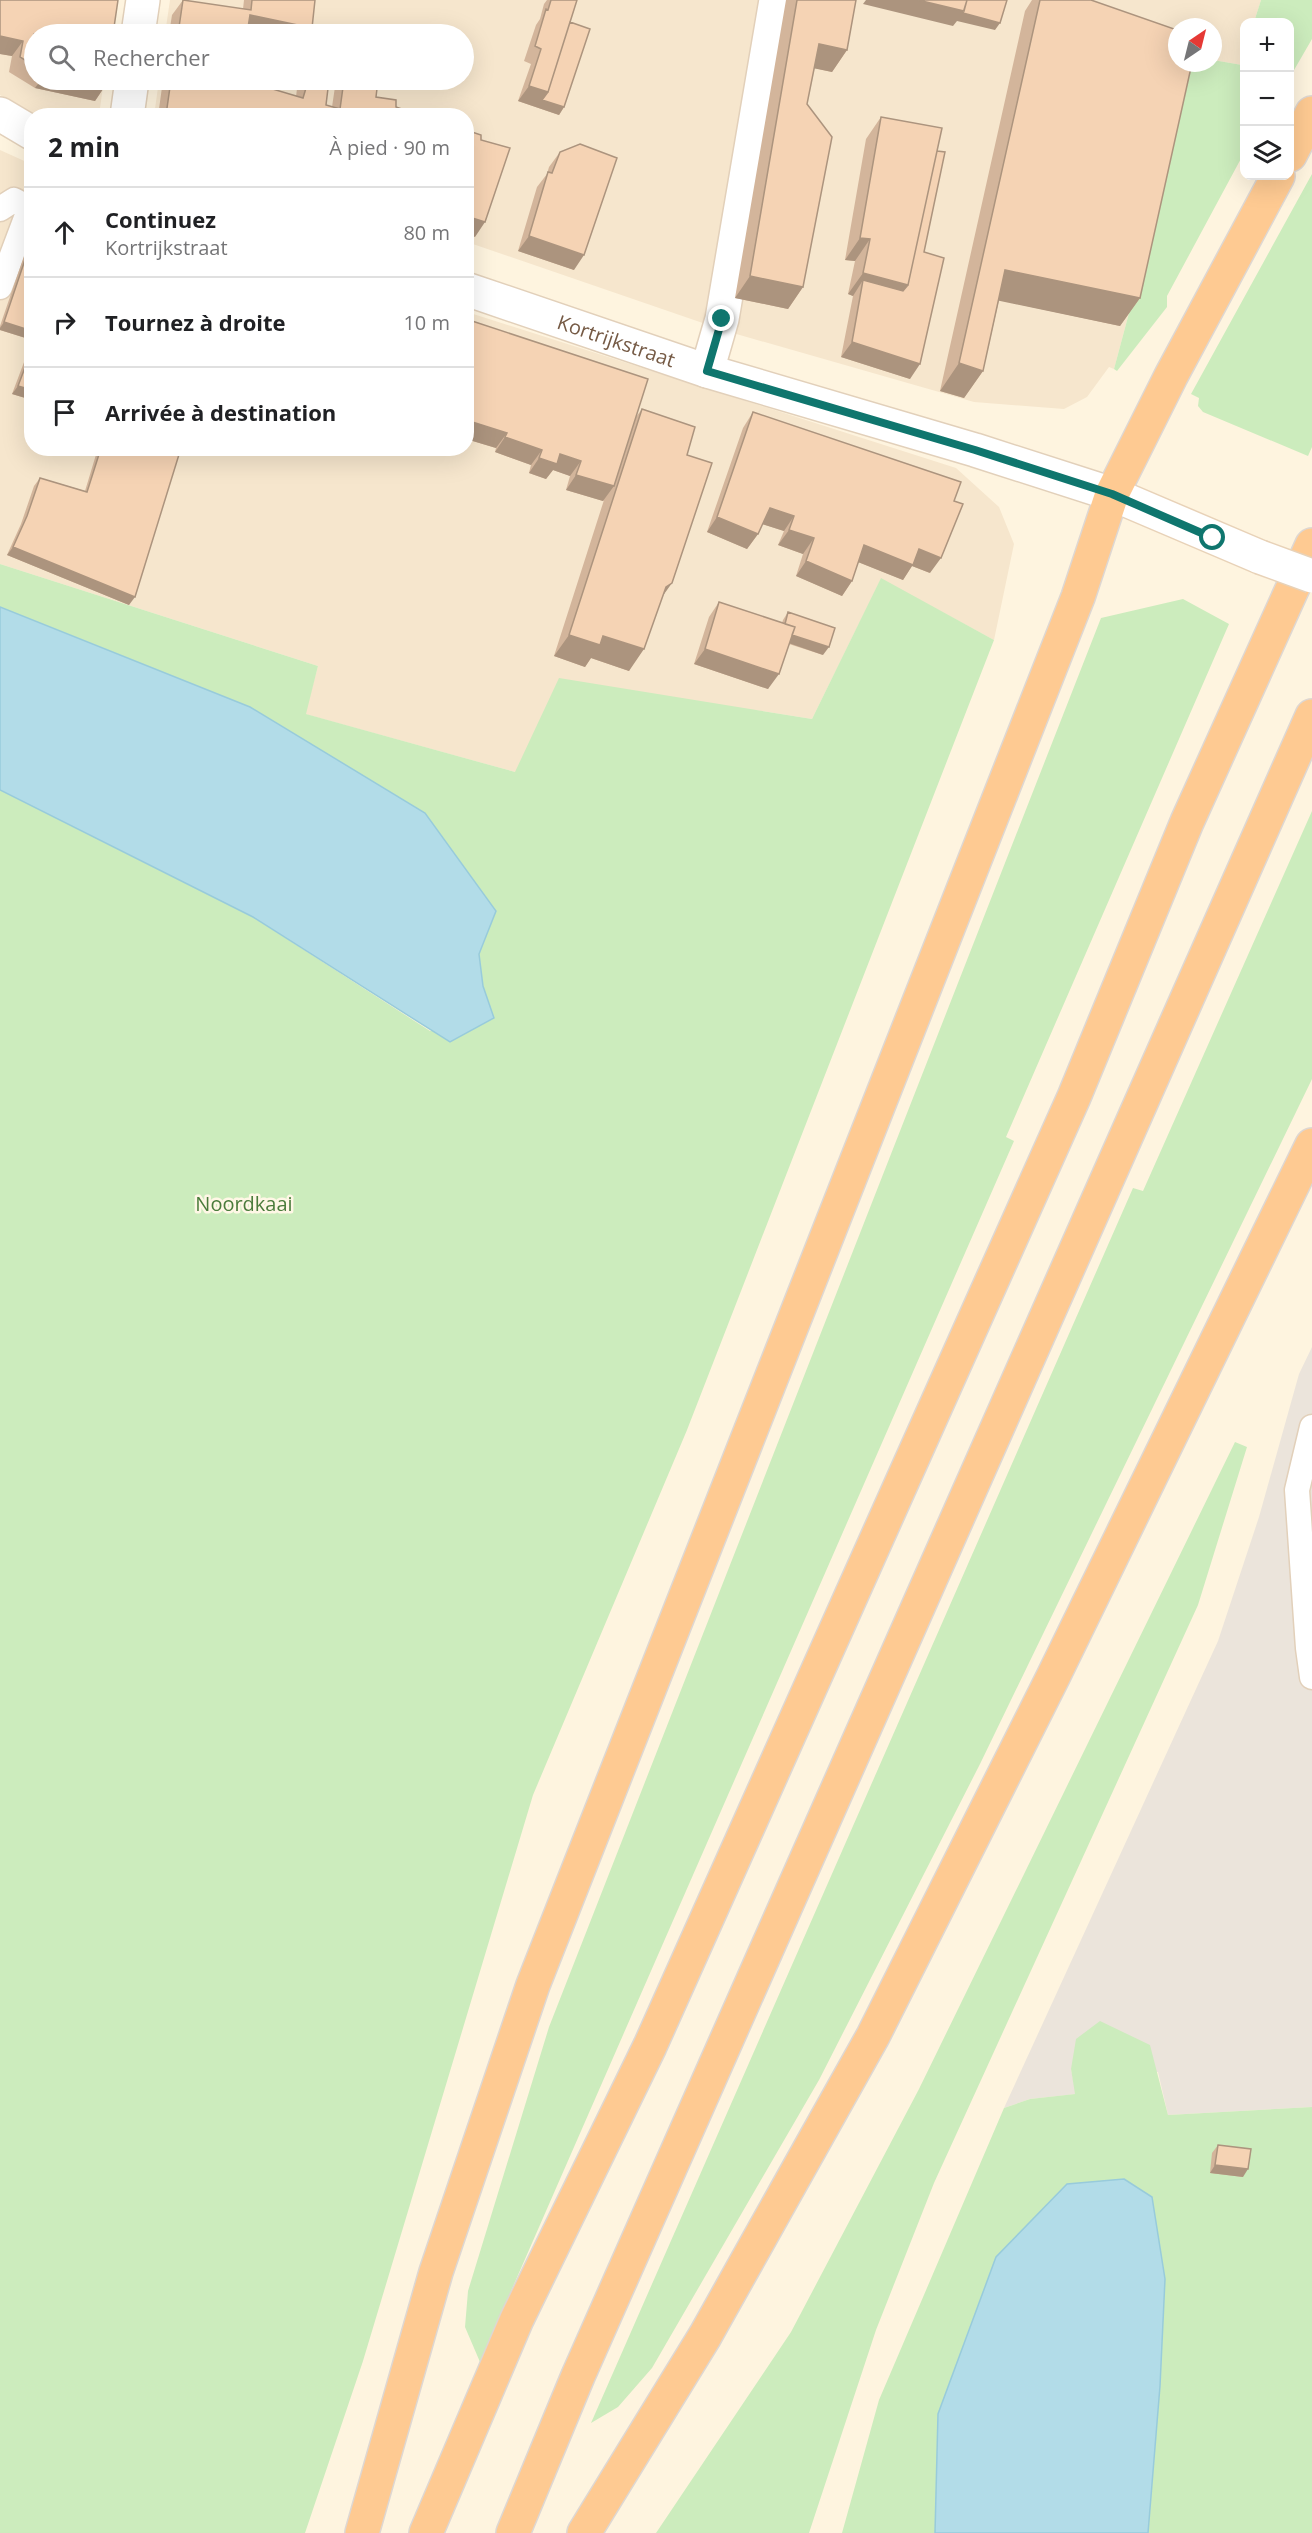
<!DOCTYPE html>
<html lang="fr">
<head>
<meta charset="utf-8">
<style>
  body { margin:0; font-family:"Open Sans",sans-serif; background:#f6f6f6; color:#202124 }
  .controls { position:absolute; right:18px; top:18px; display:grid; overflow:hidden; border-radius:12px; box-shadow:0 6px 24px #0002 }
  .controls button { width:54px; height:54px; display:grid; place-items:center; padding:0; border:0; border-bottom:2px solid #e0e0e0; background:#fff; color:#202124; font:30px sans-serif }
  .compass { position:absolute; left:1168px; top:18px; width:54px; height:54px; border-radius:50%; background:#fff; box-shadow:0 6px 24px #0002; rotate:35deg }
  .stop { position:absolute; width:18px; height:18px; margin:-14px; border:4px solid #0f766e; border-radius:50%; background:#fff }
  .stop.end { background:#0f766e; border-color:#fff; box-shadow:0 2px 6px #0008 }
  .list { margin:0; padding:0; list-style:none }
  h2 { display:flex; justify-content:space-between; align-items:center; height:78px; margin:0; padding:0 24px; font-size:26px }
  h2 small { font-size:20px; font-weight:400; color:#757577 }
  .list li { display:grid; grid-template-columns:39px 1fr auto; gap:18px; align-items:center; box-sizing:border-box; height:90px; padding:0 24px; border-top:2px solid #e0e0e0 }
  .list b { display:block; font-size:22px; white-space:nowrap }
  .list p { margin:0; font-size:20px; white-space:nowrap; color:#757577 }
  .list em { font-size:20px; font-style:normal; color:#757577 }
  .icon { flex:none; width:33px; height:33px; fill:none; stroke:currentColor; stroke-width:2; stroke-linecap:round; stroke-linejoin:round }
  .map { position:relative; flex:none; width:1312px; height:2533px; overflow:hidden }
  .search { position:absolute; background:#fff; box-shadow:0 6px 24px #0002; left:24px; top:24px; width:450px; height:66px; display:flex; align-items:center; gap:15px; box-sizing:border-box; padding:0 21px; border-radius:33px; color:#757577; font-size:22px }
  .panel { position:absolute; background:#fff; box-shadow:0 6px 24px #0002; left:24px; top:108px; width:450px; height:348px; border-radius:24px }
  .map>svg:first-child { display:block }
  .residential { fill:#f6e6cd }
  .industrial { fill:#ebe4db }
  .green { fill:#ccecbd }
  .water { fill:#b2dce8; stroke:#98cbdb; stroke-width:1.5 }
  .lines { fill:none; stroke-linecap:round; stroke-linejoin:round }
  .service-casing { stroke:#e2d0ba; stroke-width:27 }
  .minor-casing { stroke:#e2d0ba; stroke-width:36 }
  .tertiary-casing { stroke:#e2d0ba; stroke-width:36 }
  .secondary-casing { stroke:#e8d2b8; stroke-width:36 }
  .trunk-casing { stroke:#ded7d2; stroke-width:36 }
  .service { stroke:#fff; stroke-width:24 }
  .minor { stroke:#fff; stroke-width:33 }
  .tertiary { stroke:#fff; stroke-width:33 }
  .secondary { stroke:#fff; stroke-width:33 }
  .trunk { stroke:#feca92; stroke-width:33 }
  .secondary-bridge-casing { stroke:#e8d2b8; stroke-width:36; stroke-linecap:butt }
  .secondary-bridge { stroke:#fff; stroke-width:33 }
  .wall { fill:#d3b59b }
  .shaded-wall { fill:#ac947e }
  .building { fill:#f5d3b4; stroke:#ac947e; stroke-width:1.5 }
  .route { stroke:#0f766e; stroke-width:8 }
  .labels { text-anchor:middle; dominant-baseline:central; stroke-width:5; stroke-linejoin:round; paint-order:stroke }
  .street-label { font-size:20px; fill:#755a45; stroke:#fff7e6 }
  .park-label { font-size:20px; fill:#4b7c3c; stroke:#fff7e6 }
</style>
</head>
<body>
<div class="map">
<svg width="1312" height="2533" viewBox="0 0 1312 2533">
  <rect width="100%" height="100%" fill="#fef4df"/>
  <!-- residential -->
  <path class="residential" d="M 0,0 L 34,34 L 34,80 L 104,80 L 99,115 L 34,115 L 0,95 Z
    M 170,0 L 1261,0 L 1254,22 L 1244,22 L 1244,56 L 1242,65 L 1213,60 L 1213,27 L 1177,27 L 1177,63 L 1189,63 L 1170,160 L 1114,369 L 1109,367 L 1087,397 L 1064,409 L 974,402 L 726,331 L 467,242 L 466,116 L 154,116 L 159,80 L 464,80 L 464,34 L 165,34 Z
    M 0,150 L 31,164 L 32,448 L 466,448 L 467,312 L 956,468 L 999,507 L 1014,544 L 994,640 L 881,579 L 812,719 L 755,710 L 515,772 L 305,714 L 318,666 L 0,564 Z"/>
  <!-- industrial -->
  <path class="industrial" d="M 1312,1347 L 1312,2107 L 1168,2115 L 1158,2072 L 1071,2069 L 1076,2094 L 1030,2099 L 1004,2108 L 1218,1641 L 1259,1517 L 1299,1374 Z"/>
  <!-- green -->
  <path class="green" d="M 1261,0 L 1312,0 L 1312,39 L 1290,77 L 1290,22 L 1254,22 Z
    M 1244,56 L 1244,153 L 1167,296 L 1167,307 L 1117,371 L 1114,369 L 1170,160 L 1189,63 L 1213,63 L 1213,60 L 1242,65 Z
    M 1312,174 L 1312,447 L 1308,456 L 1203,412 L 1198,406 L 1199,398 L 1191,394 Z
    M 0,564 L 318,666 L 306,714 L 515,772 L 559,678 L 812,719 L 881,578 L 994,640 L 687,1430 L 533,1795 L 363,2361 L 305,2533 L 0,2533 L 0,790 L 253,917 L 430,1031 L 493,1018 L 483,986 L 479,954 L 496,911 L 250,707 L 0,607 Z
    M 1183,599 L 1229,624 L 1006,1137 L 1014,1141 L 480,2362 L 465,2327 L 468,2291 L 549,2027 L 1101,618 Z
    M 1312,811 L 1312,1079 L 980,1764 L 819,2080 L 652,2368 L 618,2407 L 591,2423 L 1133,1188 L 1143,1191 Z
    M 1235,1442 L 1247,1447 L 1198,1605 L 934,2183 L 876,2330 L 809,2533 L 656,2533 L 791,2332 L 919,2089 Z
    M 1100,2021 L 1150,2045 L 1168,2115 L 1312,2107 L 1312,2533 L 1148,2533 L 1160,2386 L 938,2414 L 935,2533 L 842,2533 L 879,2400 L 1004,2108 L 1030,2099 L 1075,2094 L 1071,2069 L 1076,2039 Z"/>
  <!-- water -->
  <path class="water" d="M 0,607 L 250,707 L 425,813 L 496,911 L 479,954 L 483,986 L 494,1018 L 450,1042 L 253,917 L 0,790 Z
    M 1124,2179 L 1152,2197 L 1165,2279 L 1160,2386 L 1148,2533 L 935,2533 L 938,2414 L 996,2257 L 1067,2184 Z"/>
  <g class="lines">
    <!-- service casing -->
    <g class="service-casing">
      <path id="service" d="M 0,209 L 14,200 L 29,208
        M 0,287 L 32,202
        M 1312,1427 L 1297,1490 L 1308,1648 L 1312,1677"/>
    </g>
    <!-- minor casing -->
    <g class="minor-casing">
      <path id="minor" d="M 138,34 L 143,0
        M 127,116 L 132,80
        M 707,371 L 722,319 L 776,0"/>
    </g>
    <!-- tertiary casing -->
    <g class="tertiary-casing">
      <g id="tertiary">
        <path d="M 0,114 L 32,133"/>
        <path id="s1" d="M 466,289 L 707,371 L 975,450 L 1112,494"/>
      </g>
    </g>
    <!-- secondary casing -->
    <g class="secondary-casing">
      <path id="secondary" d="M 1112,494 L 1260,557"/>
    </g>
    <!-- trunk casing -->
    <g class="trunk-casing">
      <path id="trunk" d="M 1290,155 L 1312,113
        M 362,2533 L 436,2272 L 533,1985 L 1078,597 L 1112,494 L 1171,376 L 1278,176
        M 426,2533 L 517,2319 L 650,2046 L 1074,1097 L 1187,822 L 1312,545
        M 513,2533 L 578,2376 L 1312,716
        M 584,2533 L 705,2336 L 873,2036 L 1053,1677 L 1312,1145"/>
    </g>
    <!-- service -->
    <use href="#service" class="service"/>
    <!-- minor -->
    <use href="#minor" class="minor"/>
    <!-- tertiary -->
    <use href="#tertiary" class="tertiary"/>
    <!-- secondary -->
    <use href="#secondary" class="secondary"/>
    <!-- trunk -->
    <use href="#trunk" class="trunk"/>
    <!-- secondary-bridge casing -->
    <g class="secondary-bridge-casing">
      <path id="secondary-bridge" d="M 1260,557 L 1312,576"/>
    </g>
    <!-- secondary-bridge -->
    <use href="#secondary-bridge" class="secondary-bridge"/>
  </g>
  <!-- wall -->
  <path class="wall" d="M 0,0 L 34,34 L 34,80 L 106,80 L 105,86 L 95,101 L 35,88 L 9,72 L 12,56 L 0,54 Z
    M 183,0 L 243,9 L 244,0 L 315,0 L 261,34 L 248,32 L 247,34 L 169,34 L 172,15 Z
    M 547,0 L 577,0 L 570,22 L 564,107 L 559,115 L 518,101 L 531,64 L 524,61 L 536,25 L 540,19 L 544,4 Z
    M 786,0 L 856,0 L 847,50 L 832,72 L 814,68 L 807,104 L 803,287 L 788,309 L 735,298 Z
    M 1032,0 L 1091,0 L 1140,298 L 1120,326 L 999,300 L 983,371 L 964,398 L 940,391 L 1025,11 Z
    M 163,80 L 266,80 L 267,87 L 296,97 L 298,80 L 329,80 L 326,105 L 332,107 L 336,80 L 378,80 L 376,97 L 396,107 L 421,116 L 158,116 Z
    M 881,117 L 937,151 L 924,252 L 910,379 L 841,357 L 853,296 L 848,294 L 855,261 L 845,260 L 866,139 Z
    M 560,152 L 574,270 L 518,251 L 537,187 L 547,174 L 549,167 Z
    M 29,248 L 32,340 L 0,330 L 0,326 L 24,256 Z
    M 466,319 L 636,417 L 642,409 L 687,455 L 662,598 L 629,671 L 591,658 L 585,667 L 554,656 L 604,500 L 603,501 L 566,490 L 570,476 L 553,470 L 546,479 L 529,473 L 531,465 L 495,452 L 496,448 L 466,439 Z
    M 32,341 L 32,400 L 12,394 Z
    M 753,412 L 930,573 L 912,566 L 903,580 L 858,562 L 852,581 L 842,596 L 796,576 L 803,554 L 778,545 L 784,531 L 762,524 L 758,534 L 747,549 L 707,532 L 743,428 Z
    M 98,448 L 181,448 L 129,605 L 7,555 L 21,524 L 34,486 L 40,478 L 85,491 Z
    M 719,602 L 782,623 L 783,620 L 788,612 L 823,655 L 789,644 L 768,689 L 694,664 L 709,617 Z
    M 1218,2145 L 1243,2177 L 1210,2173 L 1212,2153 Z"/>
  <!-- shaded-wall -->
  <path class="shaded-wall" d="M 866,0 L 918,0 L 964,11 L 1000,23 L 995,30 L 957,21 L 953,26 L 863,4 Z
    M 250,15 L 312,28 L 308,34 L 261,34 L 240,30 Z
    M 0,36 L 23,41 L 12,56 L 0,54 Z
    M 819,44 L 847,50 L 832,72 L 803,66 Z
    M 41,80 L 77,80 L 105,86 L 95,101 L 35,88 Z
    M 529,86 L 548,92 L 564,107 L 559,115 L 518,101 Z
    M 466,216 L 485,222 L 475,237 L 466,234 Z
    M 529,236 L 584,255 L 574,270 L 518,251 Z
    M 860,238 L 870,239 L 855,261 L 845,260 Z
    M 1005,270 L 1140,298 L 1120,326 L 986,298 Z
    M 863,273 L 908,285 L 893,306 L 863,280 L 853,296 L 848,294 Z
    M 750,276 L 803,287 L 788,309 L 735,298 Z
    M 4,322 L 32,331 L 32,340 L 0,330 L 0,328 Z
    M 852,342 L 920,364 L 910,379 L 841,357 Z
    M 959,363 L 983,371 L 964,398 L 940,391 Z
    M 18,386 L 32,390 L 32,400 L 12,394 Z
    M 466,420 L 507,433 L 496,448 L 466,439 Z
    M 505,437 L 542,450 L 531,465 L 495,452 Z
    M 560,454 L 581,461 L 570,476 L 553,470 L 546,479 L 529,473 L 539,458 Z
    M 576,475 L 614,486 L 603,501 L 566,490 Z
    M 770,508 L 794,516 L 784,531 L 759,523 Z
    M 717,517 L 758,534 L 747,549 L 707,532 Z
    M 789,530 L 814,538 L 803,554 L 778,545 Z
    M 864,545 L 919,549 L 941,558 L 930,573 L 912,566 L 903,580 L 853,560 Z
    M 13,547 L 135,597 L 129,605 L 7,555 Z
    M 806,561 L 852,581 L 842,596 L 796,576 Z
    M 672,583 L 657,604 L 666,587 Z
    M 782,632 L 829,647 L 823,655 L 777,639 Z
    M 569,635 L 603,636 L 644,649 L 629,671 L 591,658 L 585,667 L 554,656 Z
    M 705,649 L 779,674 L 768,689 L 694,664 Z
    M 1215,2165 L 1248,2169 L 1243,2177 L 1210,2173 Z"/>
  <!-- building -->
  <path class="building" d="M 0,0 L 118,0 L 113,34 L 34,34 L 34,66 L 20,57 L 23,41 L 0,36 Z
    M 183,0 L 251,10 L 252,0 L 315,0 L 312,28 L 250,15 L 247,34 L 178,34 Z
    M 551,0 L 577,0 L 548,92 L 529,86 L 541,49 L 535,46 L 546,9 L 548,10 Z
    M 797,0 L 856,0 L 847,50 L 819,44 L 807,104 L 832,137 L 803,287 L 750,276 Z
    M 918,0 L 967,0 L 964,11 Z
    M 967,0 L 1007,0 L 1000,23 L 963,13 Z
    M 1040,0 L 1091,0 L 1177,30 L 1177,63 L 1192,63 L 1140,298 L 1005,270 L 983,371 L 959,363 Z
    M 570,22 L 590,29 L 564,107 L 542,100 L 548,92 Z
    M 77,80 L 106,80 L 105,86 Z
    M 171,80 L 242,80 L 303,98 L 306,88 L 307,80 L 329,80 L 326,105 L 340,109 L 344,80 L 378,80 L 376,97 L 396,100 L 396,107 L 421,116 L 172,116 L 167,108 Z
    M 242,80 L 269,80 L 267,87 Z
    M 881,117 L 942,128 L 908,285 L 863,273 L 870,239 L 860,238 Z
    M 466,130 L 481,135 L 481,140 L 510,148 L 485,222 L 466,216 Z
    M 580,144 L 617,158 L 584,255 L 529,236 L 548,172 L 552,173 L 560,152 Z
    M 937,151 L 945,152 L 924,252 L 944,258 L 920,364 L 852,342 L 863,280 L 903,291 L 908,285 Z
    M 29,248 L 32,249 L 32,331 L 4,322 Z
    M 466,319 L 648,379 L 614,486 L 576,475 L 581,461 L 560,454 L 557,464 L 539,458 L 542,450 L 505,437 L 507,433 L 466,420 Z
    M 32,349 L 32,390 L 18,386 Z
    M 642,409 L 695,427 L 687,455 L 712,463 L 672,583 L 666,587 L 644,649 L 603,636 L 600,645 L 569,635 Z
    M 753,412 L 961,482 L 954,501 L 963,504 L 941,558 L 919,549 L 913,565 L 864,545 L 852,581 L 806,561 L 814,538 L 789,530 L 794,516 L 770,508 L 758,534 L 717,517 Z
    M 101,448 L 181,448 L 135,597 L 13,547 L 27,516 L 40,478 L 87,492 Z
    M 719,602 L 795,627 L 779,674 L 705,649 Z
    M 788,612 L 835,628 L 829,647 L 792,635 L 795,627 L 785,624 Z
    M 1218,2145 L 1251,2149 L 1248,2169 L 1215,2165 Z"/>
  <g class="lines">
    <!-- route -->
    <path class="route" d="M 722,319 L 707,371 L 975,450 L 1112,494 L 1213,538"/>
  </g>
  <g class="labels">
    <!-- street labels -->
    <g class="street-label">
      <text stroke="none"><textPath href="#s1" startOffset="159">Kortrijkstraat</textPath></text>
    </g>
    <!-- park labels -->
    <g class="park-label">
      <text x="244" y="1203">Noordkaai</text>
    </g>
  </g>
</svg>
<div class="controls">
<button>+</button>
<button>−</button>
<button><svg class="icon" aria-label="layers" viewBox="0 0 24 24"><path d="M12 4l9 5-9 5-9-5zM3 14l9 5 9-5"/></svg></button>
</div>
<svg class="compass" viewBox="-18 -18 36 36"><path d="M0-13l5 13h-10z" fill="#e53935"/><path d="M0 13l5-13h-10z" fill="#757577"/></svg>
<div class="stop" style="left:1213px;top:538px"></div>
<div class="stop end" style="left:722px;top:319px"></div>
<div class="search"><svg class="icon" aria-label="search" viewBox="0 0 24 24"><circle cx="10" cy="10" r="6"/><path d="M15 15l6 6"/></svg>Rechercher</div>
<section class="panel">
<h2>2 min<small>À pied · 90 m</small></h2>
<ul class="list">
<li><svg class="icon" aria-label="ahead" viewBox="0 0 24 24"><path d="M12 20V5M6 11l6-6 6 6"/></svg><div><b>Continuez</b><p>Kortrijkstraat</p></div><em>80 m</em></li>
<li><svg class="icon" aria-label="right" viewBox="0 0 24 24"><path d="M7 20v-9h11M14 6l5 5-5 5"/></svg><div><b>Tournez à droite</b></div><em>10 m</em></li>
<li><svg class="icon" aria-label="arrive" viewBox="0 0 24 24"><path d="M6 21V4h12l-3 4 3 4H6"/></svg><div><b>Arrivée à destination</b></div></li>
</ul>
</section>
</div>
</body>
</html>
